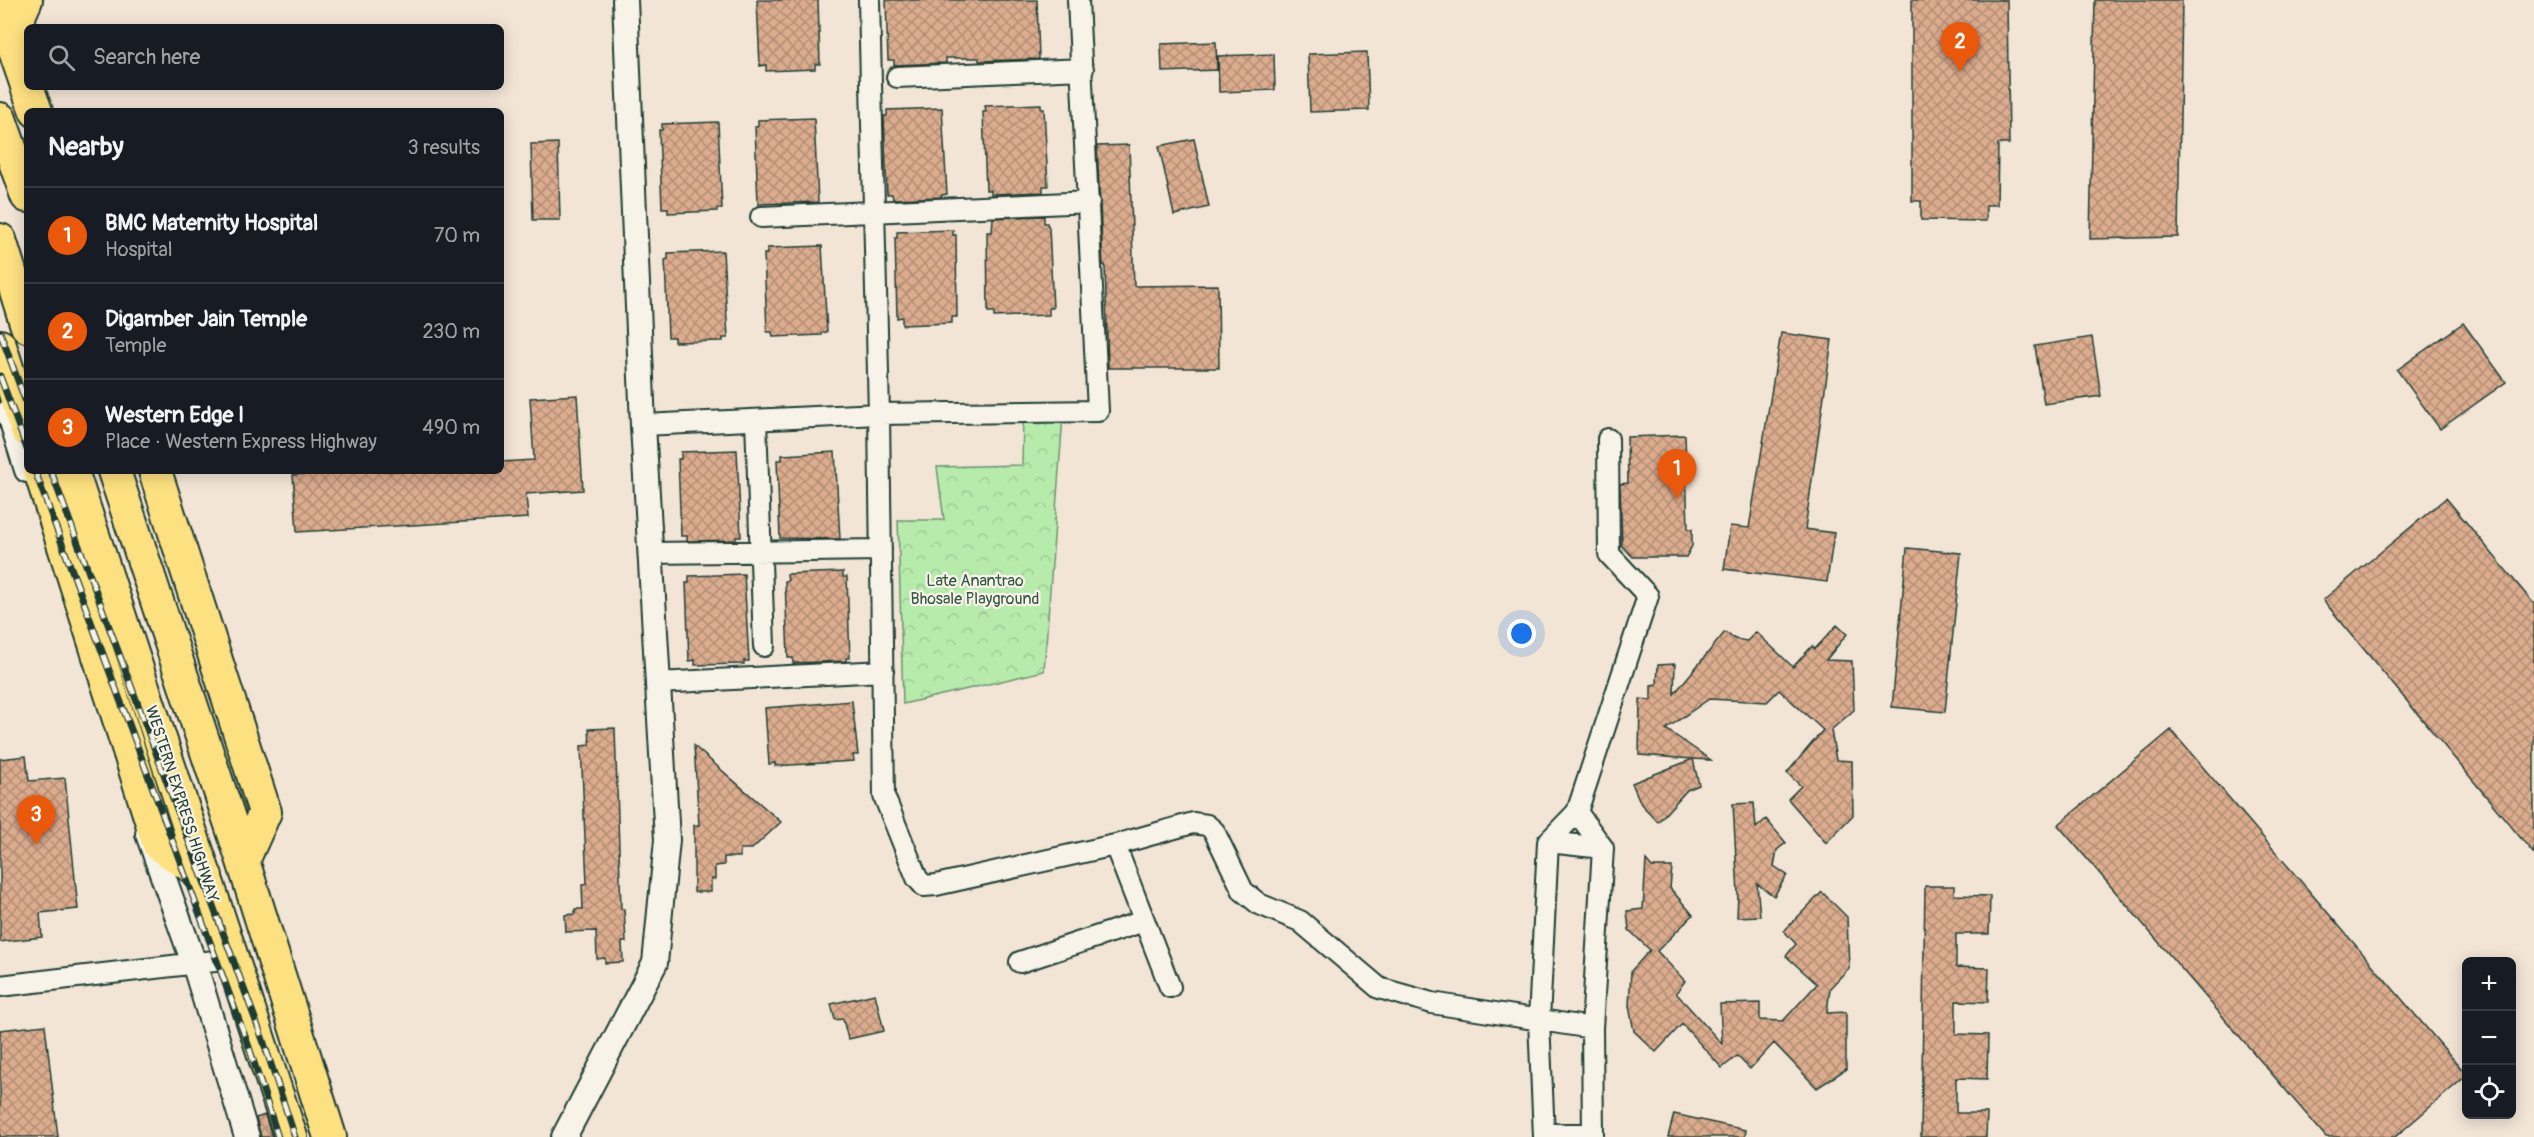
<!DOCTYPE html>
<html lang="en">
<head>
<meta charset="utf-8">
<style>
  body { margin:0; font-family:Pangolin,sans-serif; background:#242831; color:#f1f3f6 }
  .controls { position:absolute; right:18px; bottom:18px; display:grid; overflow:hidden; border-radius:9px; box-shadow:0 3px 15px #0003 }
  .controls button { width:54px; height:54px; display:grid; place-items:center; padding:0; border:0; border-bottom:2px solid #363941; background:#171b24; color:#f1f3f6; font:30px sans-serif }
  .you { position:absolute; left:1522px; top:634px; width:21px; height:21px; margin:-15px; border:4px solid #fff; border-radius:50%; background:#1a73e8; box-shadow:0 0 0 9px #1a73e833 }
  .badge { display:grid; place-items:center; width:39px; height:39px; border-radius:50%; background:#ea580c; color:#fff; font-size:20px; font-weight:700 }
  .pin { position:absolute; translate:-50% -50px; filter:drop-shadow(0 2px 3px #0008) }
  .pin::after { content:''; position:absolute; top:32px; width:21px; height:18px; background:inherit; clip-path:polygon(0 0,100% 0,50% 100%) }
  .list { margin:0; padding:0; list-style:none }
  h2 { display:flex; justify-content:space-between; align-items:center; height:78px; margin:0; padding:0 24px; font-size:26px }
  h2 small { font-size:20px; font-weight:400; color:#9ea1a6 }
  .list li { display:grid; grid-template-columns:39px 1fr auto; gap:18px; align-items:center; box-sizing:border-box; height:96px; padding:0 24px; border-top:2px solid #363941 }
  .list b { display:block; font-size:22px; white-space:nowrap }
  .list p { margin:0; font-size:20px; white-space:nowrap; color:#9ea1a6 }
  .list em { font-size:20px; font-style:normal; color:#9ea1a6 }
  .icon { flex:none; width:33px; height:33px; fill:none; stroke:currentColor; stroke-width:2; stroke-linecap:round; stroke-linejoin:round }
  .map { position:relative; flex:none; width:2534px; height:1137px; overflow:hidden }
  .search { position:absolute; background:#171b24; box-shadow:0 3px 15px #0003; left:24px; top:24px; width:480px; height:66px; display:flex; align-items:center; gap:15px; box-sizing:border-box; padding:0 21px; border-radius:9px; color:#9ea1a6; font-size:22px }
  .panel { position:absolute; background:#171b24; box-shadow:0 3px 15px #0003; left:24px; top:108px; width:480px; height:366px; border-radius:9px }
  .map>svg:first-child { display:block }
  .forest { fill:url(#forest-crowns); stroke:#6b9470; stroke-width:1.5 }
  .building { fill:url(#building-cross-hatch); stroke:#1f3d34; stroke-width:1.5 }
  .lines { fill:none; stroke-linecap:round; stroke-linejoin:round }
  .minor-casing { stroke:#1f3d34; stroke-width:24 }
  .tertiary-casing { stroke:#1f3d34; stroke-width:28 }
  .trunk-casing { stroke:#1f3d34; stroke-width:36 }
  .minor { stroke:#f7f3e8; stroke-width:20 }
  .tertiary { stroke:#f7f3e8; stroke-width:24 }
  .trunk { stroke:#fde080; stroke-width:32 }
  .rail-casing { stroke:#1f3d34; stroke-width:7 }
  .rail { stroke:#f7f3e8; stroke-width:4.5; stroke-dasharray:14; stroke-linecap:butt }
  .labels { text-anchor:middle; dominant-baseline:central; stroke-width:4.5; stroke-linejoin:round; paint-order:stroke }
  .park-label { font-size:16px; fill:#365746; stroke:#f7f3e8 }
  .street-label { font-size:16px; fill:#1f3d34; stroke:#f7f3e8 }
</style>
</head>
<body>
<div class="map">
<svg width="2534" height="1137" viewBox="0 0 2534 1137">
  <defs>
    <pattern id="forest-crowns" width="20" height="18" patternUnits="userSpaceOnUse" patternTransform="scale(1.5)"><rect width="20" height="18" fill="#b7ebac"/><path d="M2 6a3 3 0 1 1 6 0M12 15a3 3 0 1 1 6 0" fill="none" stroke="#9dca95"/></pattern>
    <pattern id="building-cross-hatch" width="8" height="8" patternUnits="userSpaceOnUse" patternTransform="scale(1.5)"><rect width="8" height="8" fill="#dcac8e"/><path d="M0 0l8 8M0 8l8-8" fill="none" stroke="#b28d75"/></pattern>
  </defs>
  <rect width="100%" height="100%" fill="#f2e5d6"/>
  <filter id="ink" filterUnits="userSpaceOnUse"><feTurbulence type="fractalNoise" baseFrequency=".0167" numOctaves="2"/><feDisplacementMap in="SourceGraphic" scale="12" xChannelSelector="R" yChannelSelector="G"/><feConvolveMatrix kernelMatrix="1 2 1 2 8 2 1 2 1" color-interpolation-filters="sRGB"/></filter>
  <g filter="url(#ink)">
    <!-- forest -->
    <path class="forest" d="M 1063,416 L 1044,671 L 903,704 L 898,520 L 944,520 L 937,467 L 1022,465 L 1023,418 Z"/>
    <!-- building -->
    <path class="building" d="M 757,0 L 818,0 L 820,64 L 815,64 L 815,69 L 766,71 L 766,65 L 760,66 Z
      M 886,0 L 1037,0 L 1039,59 L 979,61 L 979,58 L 946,58 L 946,63 L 894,65 L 894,60 L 888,60 Z
      M 1912,0 L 2007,0 L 2009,144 L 1998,144 L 1997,205 L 1986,205 L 1986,221 L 1921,220 L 1921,201 L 1912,201 Z
      M 2095,0 L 2182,0 L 2178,237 L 2090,239 Z
      M 1216,42 L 1217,70 L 1162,72 L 1161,44 Z
      M 1367,52 L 1369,110 L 1310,112 L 1308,54 Z
      M 1274,54 L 1275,90 L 1219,92 L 1218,56 Z
      M 1041,104 L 1041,109 L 1044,109 L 1048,186 L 1043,186 L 1043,192 L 991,194 L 991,190 L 986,190 L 983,112 L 986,112 L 985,106 Z
      M 942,108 L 947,194 L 941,195 L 942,197 L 893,199 L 892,194 L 887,194 L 884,116 L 887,116 L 887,110 Z
      M 814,118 L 818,202 L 758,204 L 755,127 L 758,126 L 758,120 Z
      M 718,122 L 722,209 L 717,209 L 717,211 L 668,213 L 668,208 L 662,208 L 659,130 L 662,130 L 662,124 Z
      M 1194,139 L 1209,207 L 1174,215 L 1159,146 Z
      M 558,143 L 560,220 L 533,220 L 531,144 Z
      M 1129,145 L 1134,286 L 1218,285 L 1219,368 L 1108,368 L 1105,265 L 1103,265 L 1097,146 Z
      M 1044,216 L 1044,223 L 1047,223 L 1049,228 L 1053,308 L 1049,308 L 1049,315 L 994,317 L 994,312 L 988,312 L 987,232 L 992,232 L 993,218 Z
      M 953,230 L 953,235 L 956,235 L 957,317 L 952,317 L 952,323 L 902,325 L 902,317 L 897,318 L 895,238 L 897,238 L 897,232 Z
      M 822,246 L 827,332 L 822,333 L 822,335 L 773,337 L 772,332 L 767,332 L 764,254 L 767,254 L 767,248 Z
      M 723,251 L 728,338 L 723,338 L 723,341 L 674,342 L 674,337 L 668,337 L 665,260 L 668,259 L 668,253 Z
      M 2463,323 L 2506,382 L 2440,429 L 2397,370 Z
      M 1781,333 L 1832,340 L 1805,529 L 1834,533 L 1827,582 L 1724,569 L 1730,526 L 1749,528 Z
      M 2092,337 L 2101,396 L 2044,404 L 2035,346 Z
      M 577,395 L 583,490 L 526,494 L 528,518 L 297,532 L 293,475 L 354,471 L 501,471 L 501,462 L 534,460 L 530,398 Z
      M 1685,435 L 1688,529 L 1692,529 L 1692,546 L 1686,557 L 1633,557 L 1622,546 L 1620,484 L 1628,483 L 1627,437 Z
      M 737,450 L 741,537 L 736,537 L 736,540 L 687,541 L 687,536 L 681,536 L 678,459 L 681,459 L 681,452 Z
      M 835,452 L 840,539 L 780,538 L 777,460 L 782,460 L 782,455 Z
      M 2446,498 L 2534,604 L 2534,854 L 2323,600 Z
      M 1907,548 L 1961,553 L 1945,712 L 1892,707 Z
      M 843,572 L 843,577 L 847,577 L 850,658 L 846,658 L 846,661 L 793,663 L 793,658 L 788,658 L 785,581 L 788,581 L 787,574 Z
      M 744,574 L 749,661 L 744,661 L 744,664 L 695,665 L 695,660 L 689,661 L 686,583 L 689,583 L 689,576 Z
      M 1837,625 L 1847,634 L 1826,660 L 1852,661 L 1854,710 L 1831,730 L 1836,760 L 1852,761 L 1853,815 L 1826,843 L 1788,799 L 1801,786 L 1787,773 L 1823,730 L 1779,690 L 1767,702 L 1709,699 L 1666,729 L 1711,760 L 1693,759 L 1699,785 L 1687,790 L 1658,822 L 1641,804 L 1632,783 L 1693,759 L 1639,755 L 1640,699 L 1651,700 L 1651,685 L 1657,684 L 1658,665 L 1675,664 L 1674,694 L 1725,632 L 1735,639 L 1747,641 L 1756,632 L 1793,667 L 1812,646 L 1815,649 Z
      M 852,701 L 858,755 L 853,755 L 854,761 L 775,766 L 775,763 L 769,764 L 765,708 Z
      M 615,728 L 621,909 L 624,909 L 626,942 L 622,942 L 623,962 L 605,963 L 605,958 L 597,959 L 596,931 L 566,932 L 565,915 L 575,914 L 575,909 L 583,909 L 582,885 L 587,884 L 581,746 L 590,745 L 589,729 Z
      M 2171,730 L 2466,1074 L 2466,1076 L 2395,1137 L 2326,1137 L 2058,825 Z
      M 694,746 L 781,822 L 752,849 L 740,849 L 740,857 L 724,857 L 724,865 L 715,866 L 715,879 L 711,879 L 711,892 L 694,892 L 694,825 L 699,825 Z
      M 26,756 L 29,781 L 65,778 L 78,909 L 40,913 L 42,937 L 0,942 L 0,759 Z
      M 1754,803 L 1756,828 L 1766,819 L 1786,843 L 1777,850 L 1774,866 L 1787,875 L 1774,896 L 1757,884 L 1760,916 L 1737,917 L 1738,894 L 1733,804 Z
      M 1646,860 L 1652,867 L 1672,867 L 1670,888 L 1693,915 L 1657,951 L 1685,981 L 1676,993 L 1722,1044 L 1720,1004 L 1760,1003 L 1760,1020 L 1783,1021 L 1817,984 L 1786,956 L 1796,944 L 1784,931 L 1822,892 L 1847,917 L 1849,968 L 1830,988 L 1827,1013 L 1846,1012 L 1846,1069 L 1817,1088 L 1774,1043 L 1750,1069 L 1737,1056 L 1722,1068 L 1682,1024 L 1656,1052 L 1634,1031 L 1629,1006 L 1631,971 L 1650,950 L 1629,930 L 1627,911 L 1643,909 Z
      M 1925,886 L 1954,886 L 1954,895 L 1990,896 L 1989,934 L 1956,934 L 1956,967 L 1989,968 L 1988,1002 L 1956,1001 L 1956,1034 L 1988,1035 L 1987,1079 L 1956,1078 L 1956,1113 L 1987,1113 L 1986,1137 L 1921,1137 Z
      M 875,994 L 884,1031 L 848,1039 L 843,1019 L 835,1020 L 831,1004 Z
      M 45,1025 L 58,1137 L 0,1137 L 0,1030 Z
      M 1674,1114 L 1746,1130 L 1745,1137 L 1668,1137 Z
      M 265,1115 L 272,1137 L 261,1137 L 256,1118 Z"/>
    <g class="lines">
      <!-- minor casing -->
      <g class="minor-casing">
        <path id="minor" d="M 869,0 L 879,414 L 884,796 L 917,878 L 924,886 L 936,885 L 1115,845 L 1193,823 L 1207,825 L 1214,831 L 1243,891 L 1259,904 L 1300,921 L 1379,988 L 1432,1003 L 1592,1028
          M 897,77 L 1083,69
          M 761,217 L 1089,202
          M 756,420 L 764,646
          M 643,425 L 879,414 L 1098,411 L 1078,0
          M 650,553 L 881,550
          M 658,683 L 883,671
          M 1577,812 L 1603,848 L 1592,1028 L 1593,1137
          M 1548,842 L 1603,848
          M 1115,845 L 1170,987
          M 1020,962 L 1144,921
          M 0,986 L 232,959
          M 1544,1134 L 1592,1134
          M 1544,1137 L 1539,1020 L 1548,842 L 1577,812 L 1648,596 L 1609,554 L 1608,439"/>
      </g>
      <!-- tertiary casing -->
      <g class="tertiary-casing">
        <path id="tertiary" d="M 9,412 L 27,470
          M 148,834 L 194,963 L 247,1137
          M 564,1137 L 655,963 L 667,840 L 643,425 L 625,0"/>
      </g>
      <!-- trunk casing -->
      <g class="trunk-casing">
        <path id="trunk" d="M 0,7 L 27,86
          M 10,36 L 26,0
          M 27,87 L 36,111
          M 0,119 L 27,196
          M 0,240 L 27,326
          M 0,346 L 27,430
          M 40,471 L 159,845 L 206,876
          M 72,471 L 291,1137
          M 114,471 L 243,861 L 330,1137
          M 155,471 L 265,812 L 243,861"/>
      </g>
      <!-- minor -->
      <use href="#minor" class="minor"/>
      <!-- tertiary -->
      <use href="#tertiary" class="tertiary"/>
      <!-- trunk -->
      <use href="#trunk" class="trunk"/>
      <!-- rail casing -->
      <g class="rail-casing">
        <path id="rail" d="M 0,332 L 27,405
          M 0,376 L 27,449
          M 35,471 L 249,1047 L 278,1137
          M 51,471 L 263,1040 L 295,1137"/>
      </g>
      <!-- rail -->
      <use href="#rail" class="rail"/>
    </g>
  </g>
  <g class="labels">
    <!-- park labels -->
    <g class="park-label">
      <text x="975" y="581">Late Anantrao<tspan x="975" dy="18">Bhosale Playground</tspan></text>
    </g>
    <!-- street labels -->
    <g class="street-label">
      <text transform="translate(182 804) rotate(72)">WESTERN EXPRESS HIGHWAY</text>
    </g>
  </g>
</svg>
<div class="controls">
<button>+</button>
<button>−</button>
<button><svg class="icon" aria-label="locate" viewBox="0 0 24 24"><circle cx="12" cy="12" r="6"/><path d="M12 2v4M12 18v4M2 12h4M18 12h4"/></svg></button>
</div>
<div class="you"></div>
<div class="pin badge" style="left:1677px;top:499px">1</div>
<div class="pin badge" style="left:1960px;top:72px">2</div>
<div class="pin badge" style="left:36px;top:845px">3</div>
<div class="search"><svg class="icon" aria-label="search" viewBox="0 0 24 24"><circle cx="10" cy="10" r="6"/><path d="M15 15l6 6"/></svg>Search here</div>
<section class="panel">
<h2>Nearby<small>3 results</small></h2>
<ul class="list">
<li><span class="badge">1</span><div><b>BMC Maternity Hospital</b><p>Hospital</p></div><em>70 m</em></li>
<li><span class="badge">2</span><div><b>Digamber Jain Temple</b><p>Temple</p></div><em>230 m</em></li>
<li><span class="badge">3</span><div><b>Western Edge I</b><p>Place · Western Express Highway</p></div><em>490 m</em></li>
</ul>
</section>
</div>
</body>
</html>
